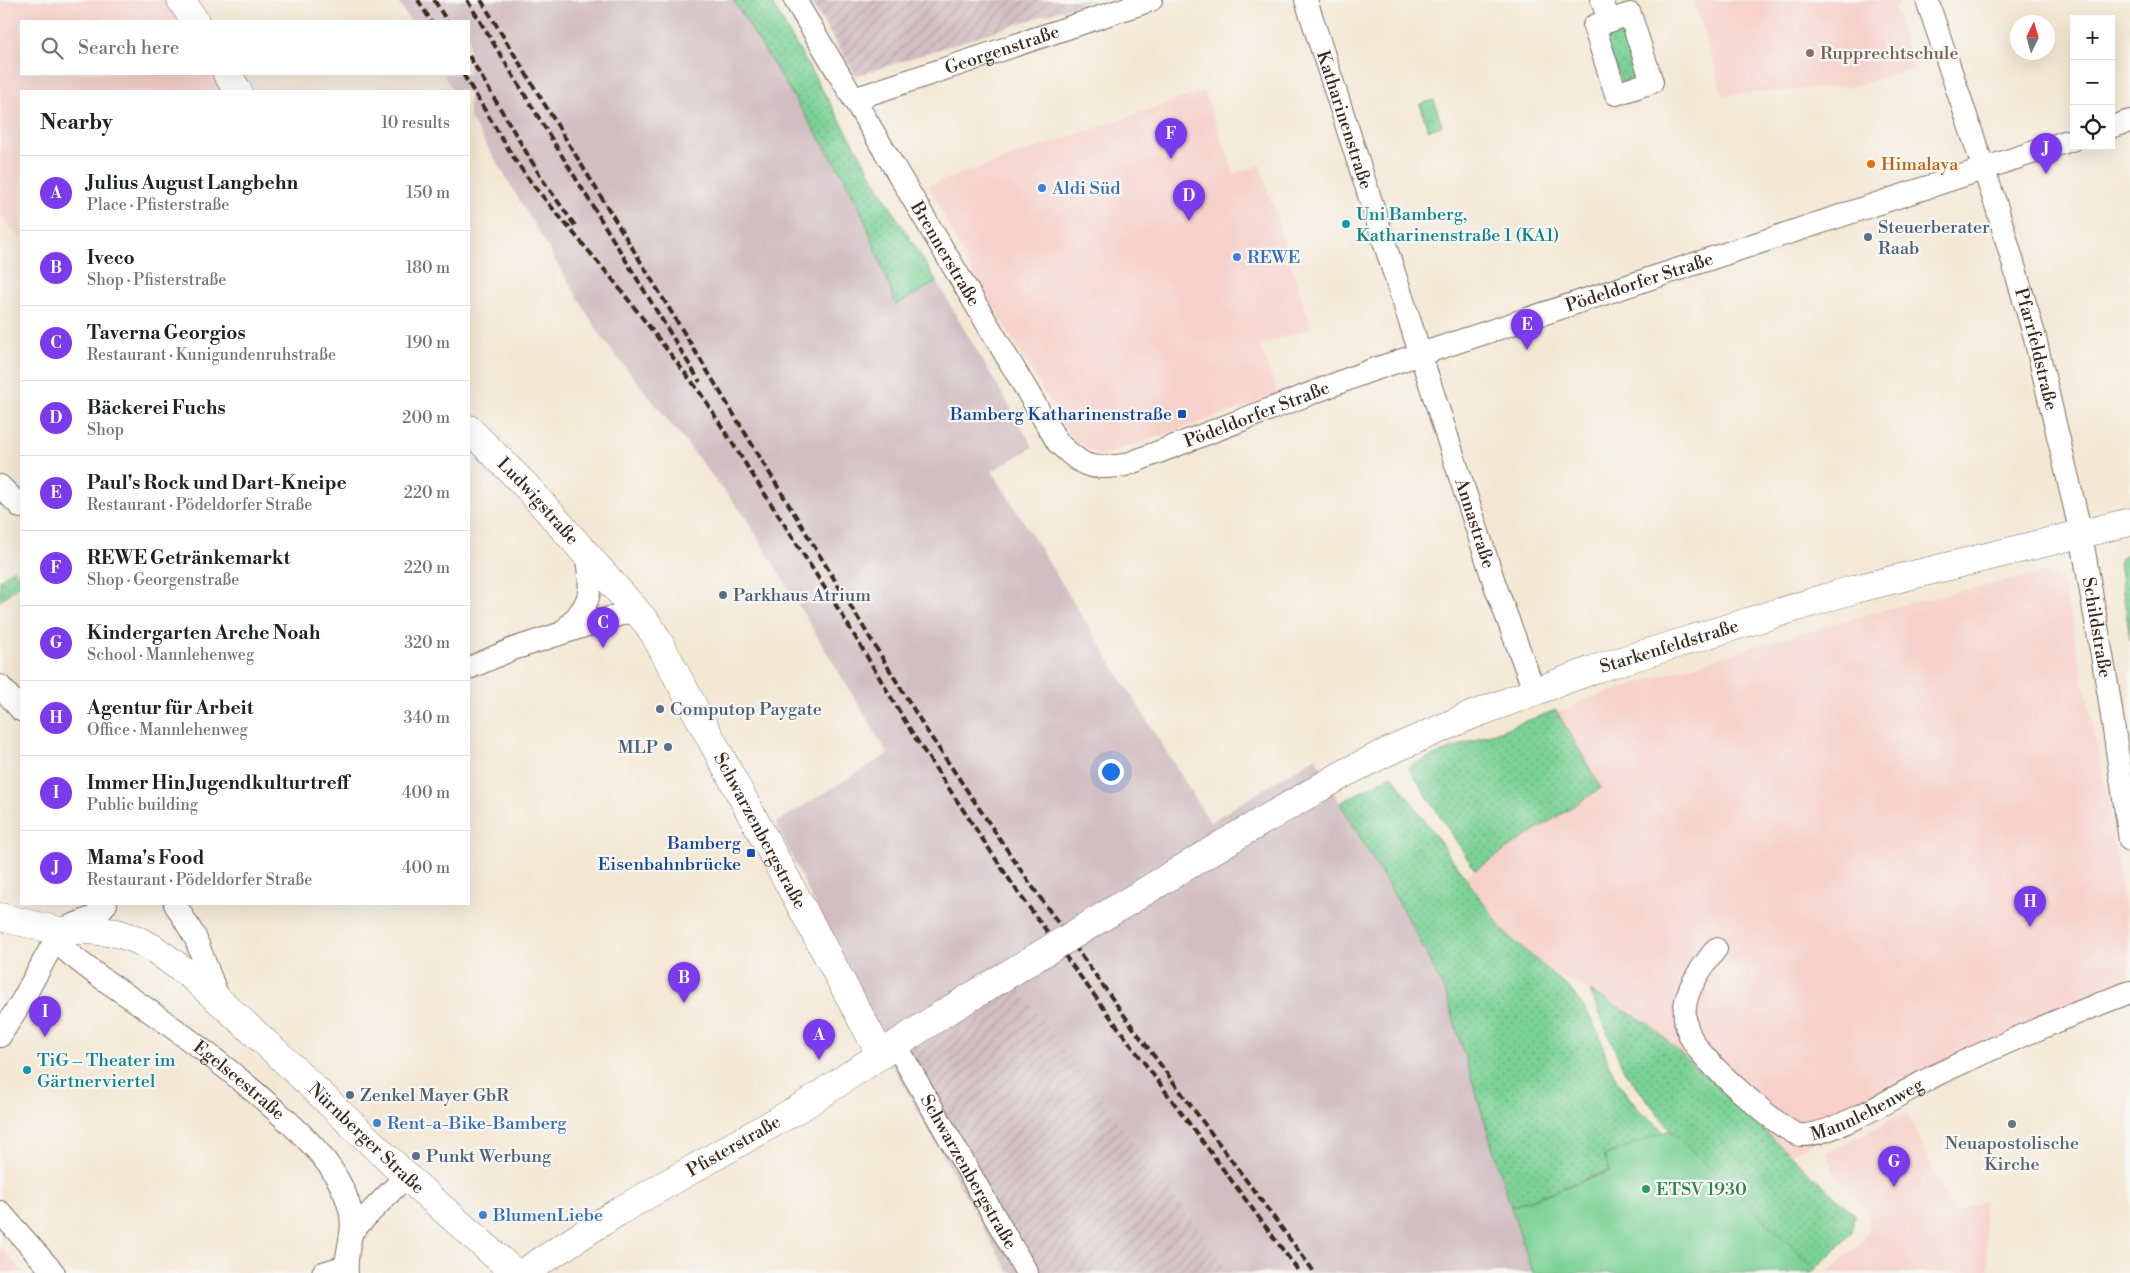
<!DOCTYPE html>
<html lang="en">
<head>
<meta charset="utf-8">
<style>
  body { margin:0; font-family:"Libre Bodoni",serif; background:#f6f6f6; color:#202124 }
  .controls { position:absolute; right:15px; top:15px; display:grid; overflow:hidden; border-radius:0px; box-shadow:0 5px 20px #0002 }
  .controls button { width:45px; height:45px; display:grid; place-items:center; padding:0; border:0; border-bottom:1px solid #e0e0e0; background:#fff; color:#202124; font:25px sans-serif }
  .compass { position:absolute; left:2010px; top:15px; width:45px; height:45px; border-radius:50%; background:#fff; box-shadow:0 5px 20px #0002; rotate:5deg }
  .you { position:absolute; left:1110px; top:771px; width:18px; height:18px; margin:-12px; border:4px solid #fff; border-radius:50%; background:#1a73e8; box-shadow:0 0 0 8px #1a73e833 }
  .badge { display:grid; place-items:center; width:32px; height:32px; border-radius:50%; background:#7c3aed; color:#fff; font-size:16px; font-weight:700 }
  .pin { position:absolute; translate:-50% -41px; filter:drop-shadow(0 1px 2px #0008) }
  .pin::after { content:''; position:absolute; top:26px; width:18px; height:15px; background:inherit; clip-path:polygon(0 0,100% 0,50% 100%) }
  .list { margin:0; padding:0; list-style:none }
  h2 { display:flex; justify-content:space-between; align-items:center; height:65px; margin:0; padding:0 20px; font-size:21px }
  h2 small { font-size:16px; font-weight:400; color:#757577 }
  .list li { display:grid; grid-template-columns:32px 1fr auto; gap:15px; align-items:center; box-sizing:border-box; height:75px; padding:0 20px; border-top:1px solid #e0e0e0 }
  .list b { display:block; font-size:19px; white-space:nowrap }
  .list p { margin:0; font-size:16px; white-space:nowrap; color:#757577 }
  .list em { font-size:16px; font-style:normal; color:#757577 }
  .icon { flex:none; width:28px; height:28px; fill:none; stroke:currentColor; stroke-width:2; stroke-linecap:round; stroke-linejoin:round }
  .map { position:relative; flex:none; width:2130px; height:1273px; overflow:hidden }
  .search { position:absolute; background:#fff; box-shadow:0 5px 20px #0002; left:20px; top:20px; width:450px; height:55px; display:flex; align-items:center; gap:12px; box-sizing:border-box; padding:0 18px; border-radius:0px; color:#757577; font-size:19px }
  .panel { position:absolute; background:#fff; box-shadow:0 5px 20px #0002; left:20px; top:90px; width:450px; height:815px; border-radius:0px }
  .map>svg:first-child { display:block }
  .built { fill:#f7d0ca }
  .industrial { fill:url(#industrial-furrows) }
  .railway { fill:#d2bec2 }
  .grass { fill:url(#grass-dots); stroke:#5a7e5a }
  .park { fill:url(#park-crowns); stroke:#5a7e5a }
  .pitch { fill:#7ad196; stroke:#5a7e5a }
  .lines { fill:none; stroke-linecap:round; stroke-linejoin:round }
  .minor-casing { stroke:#7c6c5e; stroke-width:24 }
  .tertiary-casing { stroke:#7c6c5e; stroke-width:29 }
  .minor { stroke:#fff; stroke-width:22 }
  .tertiary { stroke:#fff; stroke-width:28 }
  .rail { stroke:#3b2a1e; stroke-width:4; stroke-dasharray:8 4; stroke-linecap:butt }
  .tertiary-bridge-casing { stroke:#7c6c5e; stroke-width:29; stroke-linecap:butt }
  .tertiary-bridge { stroke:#fff; stroke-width:28 }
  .education-dot { fill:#8d6e63; stroke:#f6f6f2; stroke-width:2 }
  .food-dot { fill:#e8710a; stroke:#f6f6f2; stroke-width:2 }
  .shop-dot { fill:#3f7fe0; stroke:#f6f6f2; stroke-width:2 }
  .culture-dot { fill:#0f9aa8; stroke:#f6f6f2; stroke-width:2 }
  .service-dot { fill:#5c6f8a; stroke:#f6f6f2; stroke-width:2 }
  .transit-dot { fill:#1a4fb4; stroke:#f6f6f2; stroke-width:2 }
  .worship-dot { fill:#6b7280; stroke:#f6f6f2; stroke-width:2 }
  .leisure-dot { fill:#2e9e5b; stroke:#f6f6f2; stroke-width:2 }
  .labels { text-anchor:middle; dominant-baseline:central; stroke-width:4.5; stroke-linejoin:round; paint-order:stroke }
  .street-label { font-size:18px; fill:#3b2a1e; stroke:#f6f6f2 }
  .education-label { font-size:18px; fill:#785e54; stroke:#f6f6f2; text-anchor:start }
  .food-label { font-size:18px; fill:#c56008; stroke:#f6f6f2; text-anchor:start }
  .shop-label { font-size:18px; fill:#366cbe; stroke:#f6f6f2; text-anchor:start }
  .culture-label { font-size:18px; fill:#0d838f; stroke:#f6f6f2; text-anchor:start }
  .service-label { font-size:18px; fill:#4e5e75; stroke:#f6f6f2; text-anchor:start }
  .transit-label { font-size:18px; fill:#164399; stroke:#f6f6f2; text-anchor:end }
  .worship-label { font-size:18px; fill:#5b616d; stroke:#f6f6f2 }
  .leisure-label { font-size:18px; fill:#27864d; stroke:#f6f6f2; text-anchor:start }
</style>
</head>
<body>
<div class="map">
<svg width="2130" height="1273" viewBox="0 0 2130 1273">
  <defs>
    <pattern id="industrial-furrows" width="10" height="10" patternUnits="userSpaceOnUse" patternTransform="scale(1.25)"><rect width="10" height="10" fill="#d2bec2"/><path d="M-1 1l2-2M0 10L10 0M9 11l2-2" fill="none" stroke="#b5a3a6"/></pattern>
    <pattern id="grass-dots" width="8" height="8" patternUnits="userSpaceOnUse" patternTransform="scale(1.25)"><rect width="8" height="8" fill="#7ad196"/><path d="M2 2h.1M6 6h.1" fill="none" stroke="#65aa7a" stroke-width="1.8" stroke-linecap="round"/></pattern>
    <pattern id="park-crowns" width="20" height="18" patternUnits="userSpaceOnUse" patternTransform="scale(1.25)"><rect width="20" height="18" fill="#7ad196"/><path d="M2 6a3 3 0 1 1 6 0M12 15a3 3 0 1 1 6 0" fill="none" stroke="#65aa7a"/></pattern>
  </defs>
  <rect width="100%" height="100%" fill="#f6f6f2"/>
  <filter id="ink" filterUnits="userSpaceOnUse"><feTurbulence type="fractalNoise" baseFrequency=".02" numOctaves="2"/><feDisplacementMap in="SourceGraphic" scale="10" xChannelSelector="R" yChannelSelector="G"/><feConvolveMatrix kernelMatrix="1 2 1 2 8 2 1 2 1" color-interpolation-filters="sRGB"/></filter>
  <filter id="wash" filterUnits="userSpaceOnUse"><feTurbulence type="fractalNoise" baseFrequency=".0096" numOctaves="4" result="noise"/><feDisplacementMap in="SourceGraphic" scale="20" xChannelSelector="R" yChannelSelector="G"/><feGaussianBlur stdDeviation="1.12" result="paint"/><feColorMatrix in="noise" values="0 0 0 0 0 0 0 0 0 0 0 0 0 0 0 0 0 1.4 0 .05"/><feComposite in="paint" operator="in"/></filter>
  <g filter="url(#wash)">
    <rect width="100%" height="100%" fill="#f4e8d5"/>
    <!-- built -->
    <path class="built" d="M 0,0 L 196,0 L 207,21 L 21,21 L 21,74 L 233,74 L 242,91 L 21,91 L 21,240 L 0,213 Z
      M 1694,0 L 1901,0 L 1898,5 L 1894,7 L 1915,68 L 1853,86 L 1723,95 Z
      M 1204,91 L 1234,174 L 1260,165 L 1311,328 L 1260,345 L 1278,396 L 1100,456 L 1072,439 L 969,266 L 929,185 Z
      M 2046,572 L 2063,581 L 2110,810 L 2130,949 L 2130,984 L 1933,1076 L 1790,1155 L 1649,1024 L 1600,995 L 1546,969 L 1505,933 L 1465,876 L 1601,788 L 1556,710 L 1571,710 L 1577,703 L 1593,697 L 1750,648 L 1912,602 Z
      M 1907,1112 L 1953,1213 L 1983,1200 L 1989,1273 L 1827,1273 L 1865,1238 L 1869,1225 L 1868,1210 L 1835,1175 L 1827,1152 Z
      M 0,1247 L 24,1273 L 0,1273 Z"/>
    <!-- industrial -->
    <path class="industrial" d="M 810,0 L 1092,0 L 856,76 Z
      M 1007,972 L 1232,1273 L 1009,1273 L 883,1049 Z"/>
    <!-- railway -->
    <path class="railway" d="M 397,0 L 733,0 L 843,176 L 864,218 L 896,305 L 937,282 L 1033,447 L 992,471 L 1210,822 L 1316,757 L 1340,803 L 1415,932 L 1446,995 L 1533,1273 L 1232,1273 L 1007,972 L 883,1049 L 776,823 L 888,754 L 746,518 L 602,338 L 469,116 L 469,91 L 453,91 L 443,74 L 469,74 L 469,21 L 410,21 Z"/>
    <!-- grass -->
    <path class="grass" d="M 733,0 L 770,0 L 897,218 L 937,282 L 896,305 L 864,218 L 843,176 Z
      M 1623,24 L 1642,73 L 1622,83 L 1602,34 Z
      M 2124,555 L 2130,555 L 2130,640 L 2119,563 L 2121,558 Z
      M 13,569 L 21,579 L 21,583 L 0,601 L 0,580 Z
      M 1556,710 L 1601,788 L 1475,870 L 1408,767 L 1445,751 Z
      M 1392,775 L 1505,933 L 1570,989 L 1587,1012 L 1599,1034 L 1609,1065 L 1619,1084 L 1638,1109 L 1664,1132 L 1605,1156 L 1610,1170 L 1511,1207 L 1446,995 L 1415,931 L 1340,803 Z
      M 1590,991 L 1649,1024 L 1854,1214 L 1852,1233 L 1815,1269 L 1670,1129 L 1624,1071 Z"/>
    <!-- park -->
    <path class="park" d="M 1434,100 L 1442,126 L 1428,130 L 1420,104 Z"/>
    <!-- pitch -->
    <path class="pitch" d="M 1670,1129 L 1815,1269 L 1811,1273 L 1533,1273 L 1511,1207 L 1610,1171 L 1604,1156 Z"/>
  </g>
  <g filter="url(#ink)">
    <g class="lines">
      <!-- minor casing -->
      <g class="minor-casing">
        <g id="minor">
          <path id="s1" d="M 795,0 L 1058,443 C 1084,467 1089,470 1125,465 L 1369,371 L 2074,139"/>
          <path id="s2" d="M 1306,0 L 1495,585 L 1534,690"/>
          <path d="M 1602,0 L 1609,21"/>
          <path id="s3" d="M 1927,0 L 1997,208 L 2034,334 L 2081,534 L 2109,696 L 2130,840"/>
          <path d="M 1630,14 L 1652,82 L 1616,94 L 1594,26 Z"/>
          <path id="s4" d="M 854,99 L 1151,0"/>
          <path d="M 2111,127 L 2130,121"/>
          <path d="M 0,486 L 21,507"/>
          <path d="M 563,632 C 592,601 593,596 586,554"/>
          <path d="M 469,668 L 513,649 L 634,610"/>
          <path d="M 0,686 L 21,710"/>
          <path d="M 175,904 L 195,937 L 219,1000"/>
          <path d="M 66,928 L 94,917 L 106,904"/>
          <path id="s5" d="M 60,931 L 62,947 C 88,971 119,989 148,1010 C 191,1040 233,1072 273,1108 C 305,1136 339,1167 350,1209 C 356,1235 344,1251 347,1273"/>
          <path id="s6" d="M 1716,949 C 1688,985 1668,1016 1704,1056 C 1718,1072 1782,1132 1800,1135 C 1830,1138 1908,1089 1938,1074 C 2001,1044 2065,1017 2130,992"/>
          <path d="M 0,1036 L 23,999 L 60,931"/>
          <path id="s7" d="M 896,1045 L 1027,1273"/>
          <path d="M 0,1212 L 54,1273"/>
          <path d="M 353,1230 L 406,1176"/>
          <path d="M 323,1273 L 346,1266"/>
        </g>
      </g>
      <!-- tertiary casing -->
      <g class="tertiary-casing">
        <g id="tertiary">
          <path d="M 181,0 L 195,21"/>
          <path d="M 227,74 L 238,91"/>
          <path id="s8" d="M 469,429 L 527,487 L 647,623 L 656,637 L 881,1055"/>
          <path id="s9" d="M 1233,838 L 1347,772 L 1387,752 L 1467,717 L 1595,669 L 1855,589 L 2130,522"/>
          <path id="s10" d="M 0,917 L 60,931 L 89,930 L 117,933 L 135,939 L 153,948 L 195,979 L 277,1053 L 406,1176 L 515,1273"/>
          <path id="s11" d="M 523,1273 L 616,1213 L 803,1106 L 941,1015"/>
        </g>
      </g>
      <!-- minor -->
      <use href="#minor" class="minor"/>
      <!-- tertiary -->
      <use href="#tertiary" class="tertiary"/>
      <!-- rail -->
      <path class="rail" d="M 418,0 L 431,21
        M 434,0 L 447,21
        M 467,0 L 700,382
        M 481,0 L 925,728 L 1024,875 L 1134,1029 L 1315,1273
        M 469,56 L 544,182 L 576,227
        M 463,74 L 515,160 L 533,185 L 613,280 L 699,391 L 844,618 L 914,736 L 1017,891 L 1300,1273"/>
      <!-- tertiary-bridge casing -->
      <g class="tertiary-bridge-casing">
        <path id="tertiary-bridge" d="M 941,1015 L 1233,838"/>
      </g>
      <!-- tertiary-bridge -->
      <use href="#tertiary-bridge" class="tertiary-bridge"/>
    </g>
  </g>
  <!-- markers -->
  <circle class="education-dot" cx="1810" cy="53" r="5"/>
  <circle class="food-dot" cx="1871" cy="164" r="5"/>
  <g class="shop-dot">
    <circle cx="1042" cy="188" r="5"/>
    <circle cx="1237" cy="257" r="5"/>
    <circle cx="377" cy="1123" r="5"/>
    <circle cx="483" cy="1215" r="5"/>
  </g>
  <g class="culture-dot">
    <circle cx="1346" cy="224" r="5"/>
    <circle cx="27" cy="1070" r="5"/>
  </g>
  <g class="service-dot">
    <circle cx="1868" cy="237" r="5"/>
    <circle cx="723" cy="595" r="5"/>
    <circle cx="660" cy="709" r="5"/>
    <circle cx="668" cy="747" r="5"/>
    <circle cx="350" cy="1095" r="5"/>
    <circle cx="416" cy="1156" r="5"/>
  </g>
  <g class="transit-dot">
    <rect x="1177" y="409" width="10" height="10" rx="2.5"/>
    <rect x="746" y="848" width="10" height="10" rx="2.5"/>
  </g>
  <circle class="worship-dot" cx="2012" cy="1124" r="5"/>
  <circle class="leisure-dot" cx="1646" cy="1189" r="5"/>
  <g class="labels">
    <!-- street labels -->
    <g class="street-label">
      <text stroke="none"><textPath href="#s4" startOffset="156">Georgenstraße</textPath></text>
      <text stroke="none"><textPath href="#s2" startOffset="126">Katharinenstraße</textPath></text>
      <text stroke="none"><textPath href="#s1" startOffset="295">Brennerstraße</textPath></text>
      <text stroke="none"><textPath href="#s1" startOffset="1136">Pödeldorfer Straße</textPath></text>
      <text stroke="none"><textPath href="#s3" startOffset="366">Pfarrfeldstraße</textPath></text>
      <text stroke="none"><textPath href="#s1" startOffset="731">Pödeldorfer Straße</textPath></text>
      <text stroke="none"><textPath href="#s8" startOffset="100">Ludwigstraße</textPath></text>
      <text stroke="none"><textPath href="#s2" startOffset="550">Annastraße</textPath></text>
      <text stroke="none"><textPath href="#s3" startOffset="651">Schildstraße</textPath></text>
      <text stroke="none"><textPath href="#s9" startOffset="478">Starkenfeldstraße</textPath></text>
      <text stroke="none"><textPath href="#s8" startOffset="500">Schwarzenbergstraße</textPath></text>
      <text stroke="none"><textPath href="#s5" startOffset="238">Egelseestraße</textPath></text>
      <text stroke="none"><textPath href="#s6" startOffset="318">Mannlehenweg</textPath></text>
      <text stroke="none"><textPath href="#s10" startOffset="444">Nürnberger Straße</textPath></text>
      <text stroke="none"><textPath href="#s11" startOffset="246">Pfisterstraße</textPath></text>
      <text stroke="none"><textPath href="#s7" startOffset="146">Schwarzenbergstraße</textPath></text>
    </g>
    <!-- education labels -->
    <g class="education-label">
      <text x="1820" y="53">Rupprechtschule</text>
    </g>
    <!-- food labels -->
    <g class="food-label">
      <text x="1881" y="164">Himalaya</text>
    </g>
    <!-- shop labels -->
    <g class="shop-label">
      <text x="1052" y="188">Aldi Süd</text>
      <text x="1247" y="257">REWE</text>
      <text x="387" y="1123">Rent-a-Bike-Bamberg</text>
      <text x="493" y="1215">BlumenLiebe</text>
    </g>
    <!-- culture labels -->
    <g class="culture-label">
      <text x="1356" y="214">Uni Bamberg,<tspan x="1356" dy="21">Katharinenstraße 1 (KA1)</tspan></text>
      <text x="37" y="1060">TiG – Theater im<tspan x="37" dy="21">Gärtnerviertel</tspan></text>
    </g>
    <!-- service labels -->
    <g class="service-label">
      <text x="1878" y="227">Steuerberater<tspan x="1878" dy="21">Raab</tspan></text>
      <text x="733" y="595">Parkhaus Atrium</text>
      <text x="670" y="709">Computop Paygate</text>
      <text x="658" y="747" text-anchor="end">MLP</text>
      <text x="360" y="1095">Zenkel Mayer GbR</text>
      <text x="426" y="1156">Punkt Werbung</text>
    </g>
    <!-- transit labels -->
    <g class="transit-label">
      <text x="1172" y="414">Bamberg Katharinenstraße</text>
      <text x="741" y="843">Bamberg<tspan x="741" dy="21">Eisenbahnbrücke</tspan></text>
    </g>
    <!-- worship labels -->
    <g class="worship-label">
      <text x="2012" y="1143">Neuapostolische<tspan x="2012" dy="21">Kirche</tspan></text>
    </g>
    <!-- leisure labels -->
    <g class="leisure-label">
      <text x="1656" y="1189">ETSV 1930</text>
    </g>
  </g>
</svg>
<div class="controls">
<button>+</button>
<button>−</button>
<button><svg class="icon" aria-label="locate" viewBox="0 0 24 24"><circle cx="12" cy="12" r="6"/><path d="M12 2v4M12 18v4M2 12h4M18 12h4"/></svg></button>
</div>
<svg class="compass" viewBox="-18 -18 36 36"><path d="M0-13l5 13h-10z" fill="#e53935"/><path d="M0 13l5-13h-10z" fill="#757577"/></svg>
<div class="you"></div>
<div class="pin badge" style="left:819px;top:1060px">A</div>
<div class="pin badge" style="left:684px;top:1003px">B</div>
<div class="pin badge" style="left:603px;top:648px">C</div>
<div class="pin badge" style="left:1189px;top:221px">D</div>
<div class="pin badge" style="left:1527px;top:350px">E</div>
<div class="pin badge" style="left:1171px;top:159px">F</div>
<div class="pin badge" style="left:1894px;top:1187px">G</div>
<div class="pin badge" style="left:2030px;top:927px">H</div>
<div class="pin badge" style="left:45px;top:1037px">I</div>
<div class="pin badge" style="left:2046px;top:174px">J</div>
<div class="search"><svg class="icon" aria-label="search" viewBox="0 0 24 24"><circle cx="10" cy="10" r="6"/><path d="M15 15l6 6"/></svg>Search here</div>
<section class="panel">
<h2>Nearby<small>10 results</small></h2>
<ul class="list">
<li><span class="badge">A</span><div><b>Julius August Langbehn</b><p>Place · Pfisterstraße</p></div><em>150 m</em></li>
<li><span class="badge">B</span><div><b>Iveco</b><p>Shop · Pfisterstraße</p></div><em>180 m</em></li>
<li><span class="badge">C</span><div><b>Taverna Georgios</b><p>Restaurant · Kunigundenruhstraße</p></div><em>190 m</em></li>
<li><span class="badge">D</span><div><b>Bäckerei Fuchs</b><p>Shop</p></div><em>200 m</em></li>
<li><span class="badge">E</span><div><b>Paul's Rock und Dart-Kneipe</b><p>Restaurant · Pödeldorfer Straße</p></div><em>220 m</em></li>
<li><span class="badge">F</span><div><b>REWE Getränkemarkt</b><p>Shop · Georgenstraße</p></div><em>220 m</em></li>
<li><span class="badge">G</span><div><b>Kindergarten Arche Noah</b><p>School · Mannlehenweg</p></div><em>320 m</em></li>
<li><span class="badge">H</span><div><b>Agentur für Arbeit</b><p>Office · Mannlehenweg</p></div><em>340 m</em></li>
<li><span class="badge">I</span><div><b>Immer Hin Jugendkulturtreff</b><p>Public building</p></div><em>400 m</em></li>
<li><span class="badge">J</span><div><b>Mama's Food</b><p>Restaurant · Pödeldorfer Straße</p></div><em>400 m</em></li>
</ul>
</section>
</div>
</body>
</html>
